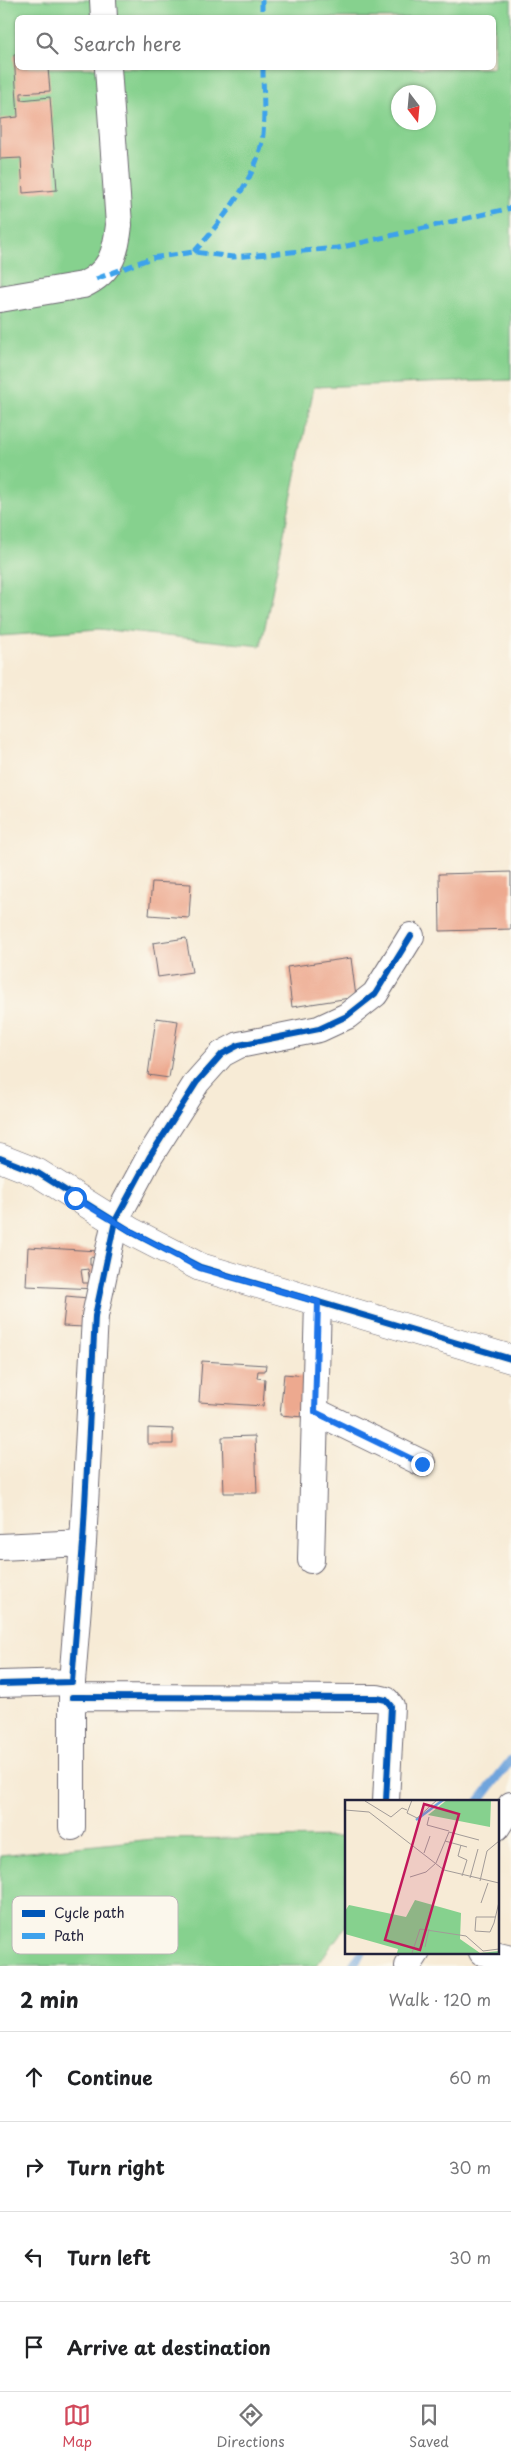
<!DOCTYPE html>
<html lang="en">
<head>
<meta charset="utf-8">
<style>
  body { margin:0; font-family:"Playpen Sans",sans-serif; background:#f2f2f2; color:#202124 }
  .compass { position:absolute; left:391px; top:85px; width:45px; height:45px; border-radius:50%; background:#fff; box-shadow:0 1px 4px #0004; rotate:164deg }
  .stop { position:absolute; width:15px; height:15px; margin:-11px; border:4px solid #1a73e8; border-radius:50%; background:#fff }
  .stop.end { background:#1a73e8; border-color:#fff; box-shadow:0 1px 5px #0008 }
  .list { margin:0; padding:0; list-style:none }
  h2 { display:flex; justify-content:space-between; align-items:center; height:65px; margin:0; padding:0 20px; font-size:21px }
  h2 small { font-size:16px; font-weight:400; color:#757577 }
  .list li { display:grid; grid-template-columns:32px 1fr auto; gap:15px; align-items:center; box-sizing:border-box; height:90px; padding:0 20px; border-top:1px solid #e0e0e0 }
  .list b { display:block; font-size:19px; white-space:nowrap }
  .list em { font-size:16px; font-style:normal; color:#757577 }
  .icon { flex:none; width:28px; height:28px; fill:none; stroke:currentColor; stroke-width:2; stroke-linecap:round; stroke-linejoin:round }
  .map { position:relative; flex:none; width:511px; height:1966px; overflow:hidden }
  .search { position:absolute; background:#fff; box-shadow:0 1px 4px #0004; left:15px; right:15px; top:15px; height:55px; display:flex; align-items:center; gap:12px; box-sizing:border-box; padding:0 18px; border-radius:8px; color:#757577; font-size:19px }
  .sheet { height:425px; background:#fff }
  nav { display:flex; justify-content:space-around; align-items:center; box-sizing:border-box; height:70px; border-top:1px solid #e0e0e0; background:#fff; font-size:14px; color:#757577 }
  nav a { display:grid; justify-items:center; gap:2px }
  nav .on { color:#d1495b }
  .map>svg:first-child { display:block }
  .green { fill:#86d18e; stroke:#547a64; fill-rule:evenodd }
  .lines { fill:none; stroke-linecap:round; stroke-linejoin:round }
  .stream { stroke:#6fa4dc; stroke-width:9 }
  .building { fill:#eda98f; fill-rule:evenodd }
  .minor-casing { stroke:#6d6871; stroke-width:28 }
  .tertiary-casing { stroke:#6d6871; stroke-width:29 }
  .minor { stroke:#fff; stroke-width:26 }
  .tertiary { stroke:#fff; stroke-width:28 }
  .quiet { stroke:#3ea2ec; stroke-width:5; stroke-dasharray:10 5; stroke-linecap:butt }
  .cycleway-casing { stroke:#fbf7ec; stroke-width:9 }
  .cycleway { stroke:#0057b8; stroke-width:6 }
  .route { stroke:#1a73e8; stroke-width:6 }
  .inset-river { fill:none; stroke:#6fa4dc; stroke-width:2.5 }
  .inset-road { fill:none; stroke:#a29b98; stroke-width:1 }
  .view { fill:#c2185b; fill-opacity:0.15; stroke:#c2185b; stroke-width:2.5 }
  .inset-edge { fill:none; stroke:#22223b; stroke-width:2.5 }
  .key { fill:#fbf7ec; stroke:#bab7b7; stroke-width:1 }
  .key-label { font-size:14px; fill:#22223b }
</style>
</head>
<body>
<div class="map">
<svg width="511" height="1966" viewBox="0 0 511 1966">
  <rect width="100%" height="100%" fill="#fbf7ec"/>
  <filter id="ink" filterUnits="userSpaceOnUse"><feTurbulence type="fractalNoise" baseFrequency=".02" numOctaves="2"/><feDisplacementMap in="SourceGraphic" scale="10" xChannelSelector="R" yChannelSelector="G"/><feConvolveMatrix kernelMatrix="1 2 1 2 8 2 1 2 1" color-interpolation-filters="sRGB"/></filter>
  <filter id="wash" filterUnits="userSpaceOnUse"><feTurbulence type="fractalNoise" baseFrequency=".0096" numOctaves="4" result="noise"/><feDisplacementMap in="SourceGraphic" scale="20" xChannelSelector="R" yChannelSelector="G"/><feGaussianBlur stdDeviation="1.12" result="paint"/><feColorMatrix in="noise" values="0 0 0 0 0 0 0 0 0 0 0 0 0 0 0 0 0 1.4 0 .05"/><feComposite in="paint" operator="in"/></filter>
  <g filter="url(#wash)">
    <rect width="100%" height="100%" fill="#f7ebd6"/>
    <!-- green -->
    <path class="green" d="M 0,0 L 511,0 L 511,380 L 314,387 L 261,646 L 99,629 L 0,636 ZM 18,18 L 494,18 L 494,68 L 18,68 ZM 398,92 L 428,92 L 428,122 L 398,122 Z
      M 346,1837 L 346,1926 L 316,1966 L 0,1966 L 0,1855 L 153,1839 Z"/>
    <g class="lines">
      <!-- stream -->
      <path class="stream" d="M 479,1801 L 511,1760
        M 352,1966 L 362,1952"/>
    </g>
    <g id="blocks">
      <!-- building -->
      <path class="building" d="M 18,54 L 18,68 L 48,68 L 50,91 L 21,93 L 21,100 L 50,97 L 57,190 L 23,193 L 21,158 L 0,159 L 0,119 L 18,117 L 14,55 Z
        M 511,872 L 511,929 L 440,931 L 439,874 Z
        M 152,882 L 191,884 L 189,918 L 149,915 Z
        M 186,938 L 192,972 L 158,977 L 153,943 Z
        M 351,958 L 356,997 L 292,1007 L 287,967 Z
        M 156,1018 L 178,1021 L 169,1078 L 148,1075 Z
        M 28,1247 L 98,1251 L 97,1258 L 90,1257 L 90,1265 L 97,1266 L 96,1289 L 26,1286 ZM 88,1269 L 90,1283 L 83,1283 L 81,1270 Z
        M 66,1296 L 88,1298 L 84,1327 L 63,1326 Z
        M 202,1361 L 266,1365 L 265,1371 L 258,1371 L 257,1378 L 265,1379 L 263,1406 L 199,1402 Z
        M 284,1374 L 307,1376 L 303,1417 L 280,1415 Z
        M 148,1428 L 173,1429 L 173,1444 L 148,1444 Z
        M 255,1436 L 257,1493 L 224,1493 L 222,1437 Z"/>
    </g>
  </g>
  <g filter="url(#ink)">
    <use href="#blocks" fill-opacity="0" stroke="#6d6871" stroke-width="1"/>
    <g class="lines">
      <!-- minor casing -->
      <g class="minor-casing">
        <path id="minor" d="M 103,0 L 104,18
          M 0,299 L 83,285 C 111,272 116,253 119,225 L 108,68
          M 315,1411 L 422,1463
          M 0,1547 L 83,1543
          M 311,1560 L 318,1302
          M 0,1684 L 72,1682 L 83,1543 L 95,1316 L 115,1221 L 150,1156 L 197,1082 L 222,1054 L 239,1045 L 319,1029 L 347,1016 L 375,994 L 411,936
          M 72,1697 L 377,1698 L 386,1700 L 391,1706 L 386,1801
          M 72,1827 L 72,1682
          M 497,1827 L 511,1805
          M 482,1952 L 511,1959
          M 408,1966 L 417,1952"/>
      </g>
      <!-- tertiary casing -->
      <g class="tertiary-casing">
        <path id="tertiary" d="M 0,1158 L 38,1173 L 132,1232 L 200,1267 L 511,1359"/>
      </g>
      <!-- minor -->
      <use href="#minor" class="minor"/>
      <!-- tertiary -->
      <use href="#tertiary" class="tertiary"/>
      <!-- quiet -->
      <path class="quiet" d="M 262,0 L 262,18
        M 194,252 C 221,221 259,177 263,134 C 265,112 263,89 263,68
        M 96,279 L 151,258 L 194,252 L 233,257 L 338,248 L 511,208"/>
      <!-- cycleway casing -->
      <g class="cycleway-casing">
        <path id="cycleway" d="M 0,1158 L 38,1173 L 132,1232 L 200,1267 L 511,1359
          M 0,1684 L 72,1682 L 83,1543 L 95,1316 L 115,1221 L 150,1156 L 197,1082 L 222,1054 L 239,1045 L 319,1029 L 347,1016 L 375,994 L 411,936
          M 72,1697 L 377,1698 L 386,1700 L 391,1706 L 386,1801"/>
      </g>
      <!-- cycleway -->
      <use href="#cycleway" class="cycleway"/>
    </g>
  </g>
  <g class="lines" filter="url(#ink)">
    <!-- route -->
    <path class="route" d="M 75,1198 L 132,1232 L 200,1268 L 318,1302 L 315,1412 L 422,1464"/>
  </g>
  <!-- overview -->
  <g transform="translate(345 1800)">
    <rect width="154" height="154" fill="#f7ebd6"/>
    <path d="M 102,0 L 146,0 L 145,27 L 83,15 ZM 70,100 L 116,113 L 115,139 L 135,153 L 154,151 L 154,153 L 52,153 L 53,149 L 0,134 L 0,111 L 4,105 L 61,117 Z" fill="#86d18e"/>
    <path class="inset-river" d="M 71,20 L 98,0"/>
    <path class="inset-road" d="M 67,0 L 62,13 L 72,18 L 92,0M 20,1 L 46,17 L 57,8 L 62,10M 0,10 L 24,12 L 99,70 L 154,83M 84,17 L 82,25 L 104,31M 100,41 L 122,47M 116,45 L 113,56 L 122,60 L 117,76M 79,53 L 85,36M 65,77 L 81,72 L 91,63 L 104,32 L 134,40M 125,78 L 133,49M 135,81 L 142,51 L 154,41M 136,103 L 143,83M 150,117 L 131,117 L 130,131 L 145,132 L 149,123 L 154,102M 80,147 L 84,129M 67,153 L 75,129 L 121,136 L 138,151 L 154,149"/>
    <path class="view" d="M 79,4 L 114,14 L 75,150 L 40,140 Z"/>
    <rect width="154" height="154" class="inset-edge"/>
  </g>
  <!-- legend -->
  <rect x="12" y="1896" width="166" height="58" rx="8" class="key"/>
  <rect x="22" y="1910" width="23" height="7" fill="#0057b8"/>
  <rect x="22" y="1933" width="23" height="6" fill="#3ea2ec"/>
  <g class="key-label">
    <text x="54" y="1918">Cycle path</text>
    <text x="54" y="1941">Path</text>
  </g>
</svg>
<svg class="compass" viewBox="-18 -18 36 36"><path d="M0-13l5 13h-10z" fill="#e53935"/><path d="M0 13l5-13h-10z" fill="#757577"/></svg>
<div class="stop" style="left:75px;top:1198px"></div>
<div class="stop end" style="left:422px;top:1464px"></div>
<div class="search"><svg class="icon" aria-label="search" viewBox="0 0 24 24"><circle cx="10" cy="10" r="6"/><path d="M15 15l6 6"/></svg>Search here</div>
</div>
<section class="sheet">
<h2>2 min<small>Walk · 120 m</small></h2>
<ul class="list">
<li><svg class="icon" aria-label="ahead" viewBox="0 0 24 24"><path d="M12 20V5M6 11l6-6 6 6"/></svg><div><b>Continue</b></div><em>60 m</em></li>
<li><svg class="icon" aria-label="right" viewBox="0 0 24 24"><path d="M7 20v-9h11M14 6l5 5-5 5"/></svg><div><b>Turn right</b></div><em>30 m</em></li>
<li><svg class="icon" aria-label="left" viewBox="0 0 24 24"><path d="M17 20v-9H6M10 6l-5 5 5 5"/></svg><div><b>Turn left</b></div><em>30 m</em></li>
<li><svg class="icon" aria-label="arrive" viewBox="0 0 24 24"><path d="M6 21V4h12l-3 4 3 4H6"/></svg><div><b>Arrive at destination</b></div></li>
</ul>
</section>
<nav>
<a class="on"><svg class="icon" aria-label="map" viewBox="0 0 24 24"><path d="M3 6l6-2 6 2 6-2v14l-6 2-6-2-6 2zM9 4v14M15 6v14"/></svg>Map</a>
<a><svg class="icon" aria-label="directions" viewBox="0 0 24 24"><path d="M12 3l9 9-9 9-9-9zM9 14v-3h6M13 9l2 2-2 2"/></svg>Directions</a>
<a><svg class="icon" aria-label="saved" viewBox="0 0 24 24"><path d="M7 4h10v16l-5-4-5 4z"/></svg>Saved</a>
</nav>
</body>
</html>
